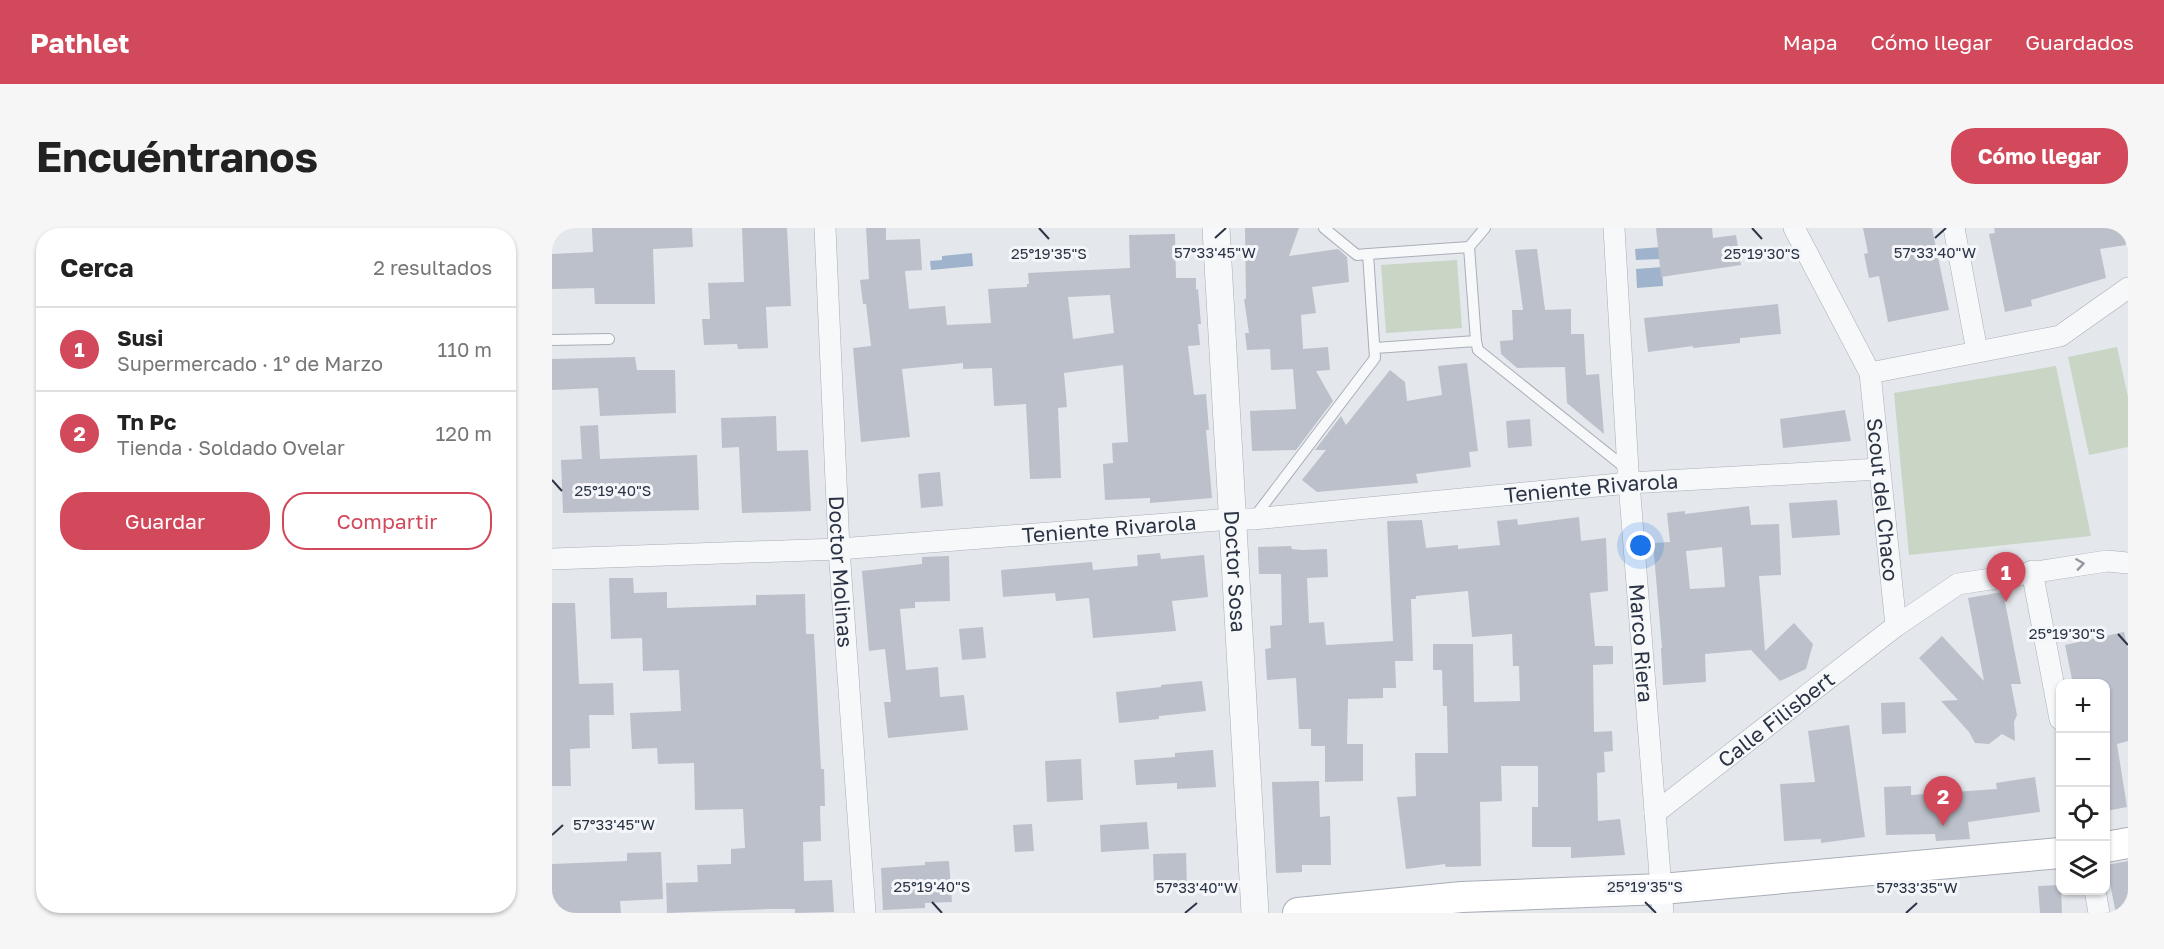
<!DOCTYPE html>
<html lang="es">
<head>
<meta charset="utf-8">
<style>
  body { margin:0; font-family:"Golos Text",sans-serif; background:#f6f6f6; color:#222 }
  .controls { position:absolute; right:18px; bottom:18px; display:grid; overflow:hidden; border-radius:12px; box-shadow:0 2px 4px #0004 }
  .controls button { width:54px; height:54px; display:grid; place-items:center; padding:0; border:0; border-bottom:2px solid #e0e0e0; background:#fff; color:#222; font:30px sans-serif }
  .you { position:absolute; left:1089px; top:318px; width:21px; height:21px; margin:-15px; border:4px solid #fff; border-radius:50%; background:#1a73e8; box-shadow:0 0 0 9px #1a73e833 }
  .badge { display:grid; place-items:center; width:39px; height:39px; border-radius:50%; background:#d1495b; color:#fff; font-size:20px; font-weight:700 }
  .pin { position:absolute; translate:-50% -50px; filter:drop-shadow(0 2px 3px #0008) }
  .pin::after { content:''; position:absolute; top:32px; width:21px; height:18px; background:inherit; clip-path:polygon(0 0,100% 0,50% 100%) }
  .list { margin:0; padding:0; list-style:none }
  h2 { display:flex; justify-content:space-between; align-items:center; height:78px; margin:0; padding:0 24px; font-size:26px }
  h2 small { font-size:20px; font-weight:400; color:#767676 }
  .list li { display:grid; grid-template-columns:39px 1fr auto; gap:18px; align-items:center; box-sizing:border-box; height:84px; padding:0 24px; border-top:2px solid #e0e0e0 }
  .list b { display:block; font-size:22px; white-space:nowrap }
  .list p { margin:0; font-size:20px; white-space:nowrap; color:#767676 }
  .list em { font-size:20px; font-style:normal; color:#767676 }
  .actions { display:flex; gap:12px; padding:18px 24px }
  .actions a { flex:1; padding:14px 0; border:2px solid #d1495b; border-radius:24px; text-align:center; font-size:21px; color:#d1495b }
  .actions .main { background:#d1495b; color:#fff }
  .icon { flex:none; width:33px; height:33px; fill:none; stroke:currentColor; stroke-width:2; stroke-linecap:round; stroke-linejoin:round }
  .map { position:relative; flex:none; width:1576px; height:685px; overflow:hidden; border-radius:24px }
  header { display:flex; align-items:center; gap:36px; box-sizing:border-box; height:84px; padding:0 30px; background:#d1495b; color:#fff }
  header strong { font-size:28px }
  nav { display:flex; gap:33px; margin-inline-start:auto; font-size:21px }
  .intro { display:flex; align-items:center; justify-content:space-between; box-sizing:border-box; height:144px; padding:0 36px }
  h1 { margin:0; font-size:42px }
  .button { padding:15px 27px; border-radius:24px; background:#d1495b; color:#fff; font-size:21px; font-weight:700 }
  main { display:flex; gap:36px; padding:0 36px }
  aside { flex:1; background:#fff; border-radius:24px; box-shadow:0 2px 4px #0004 }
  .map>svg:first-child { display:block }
  .green { fill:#c9d6c5 }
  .water { fill:#9fb4cc }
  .building { fill:#bbc0ca; fill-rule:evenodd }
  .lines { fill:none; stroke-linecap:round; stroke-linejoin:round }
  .service-casing { stroke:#a9aeb7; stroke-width:12 }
  .minor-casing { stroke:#a9aeb7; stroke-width:22 }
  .tertiary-casing { stroke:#a9aeb7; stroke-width:28 }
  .secondary-casing { stroke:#a9aeb7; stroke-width:32 }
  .service { stroke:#f7f8fa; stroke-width:10 }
  .minor { stroke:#f7f8fa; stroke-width:21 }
  .tertiary { stroke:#f7f8fa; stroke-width:27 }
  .secondary { stroke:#fff; stroke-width:30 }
  .oneway { stroke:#9196a0 }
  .ticks { fill:none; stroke:#2b3445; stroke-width:2 }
  .labels { text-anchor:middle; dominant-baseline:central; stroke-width:6; stroke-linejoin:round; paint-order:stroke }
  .street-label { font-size:21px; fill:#2b3445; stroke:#f4f6f9 }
  .ticks-label { font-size:15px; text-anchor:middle; fill:#2b3445; stroke:#f4f6f9; stroke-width:6; stroke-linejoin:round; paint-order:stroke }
</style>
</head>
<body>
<header>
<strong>Pathlet</strong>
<nav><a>Mapa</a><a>Cómo llegar</a><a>Guardados</a></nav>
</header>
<div class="intro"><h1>Encuéntranos</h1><a class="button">Cómo llegar</a></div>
<main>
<aside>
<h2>Cerca<small>2 resultados</small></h2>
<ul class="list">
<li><span class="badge">1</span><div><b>Susi</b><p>Supermercado · 1º de Marzo</p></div><em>110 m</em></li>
<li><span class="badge">2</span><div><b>Tn Pc</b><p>Tienda · Soldado Ovelar</p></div><em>120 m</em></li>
</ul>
<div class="actions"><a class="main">Guardar</a><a>Compartir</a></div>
</aside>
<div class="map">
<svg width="1576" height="685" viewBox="0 0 1576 685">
  <rect width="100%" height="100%" fill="#e4e7ec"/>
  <!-- green -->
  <path class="green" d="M 905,32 L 910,100 L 834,105 L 829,37 Z
    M 1565,119 L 1576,169 L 1576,219 L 1537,227 L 1516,129 Z
    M 1504,138 L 1539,308 L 1357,327 L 1342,165 Z"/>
  <!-- water -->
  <path class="water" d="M 1109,19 L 1109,31 L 1084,32 L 1083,21 Z
    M 420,25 L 421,38 L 379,42 L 378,33 L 390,32 L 390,28 Z
    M 1110,39 L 1111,58 L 1085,60 L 1084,41 Z"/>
  <!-- building -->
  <path class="building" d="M 40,0 L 140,0 L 141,19 L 101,21 L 103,76 L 43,76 L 42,60 L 0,61 L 0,26 L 41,24 Z
    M 190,0 L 235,0 L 239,78 L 214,79 L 216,120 L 186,121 L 185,116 L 152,117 L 150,91 L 158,91 L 156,55 L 192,54 Z
    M 314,0 L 334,0 L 334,12 L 368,11 L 370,42 L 353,43 L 357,81 L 393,78 L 395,97 L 439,95 L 436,61 L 475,59 L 475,56 L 477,56 L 476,45 L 578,40 L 577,7 L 623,6 L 624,50 L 644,50 L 644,62 L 646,61 L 649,96 L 646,96 L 648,117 L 636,118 L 642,167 L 654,166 L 657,202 L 654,202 L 660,270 L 598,275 L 598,270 L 553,272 L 551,236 L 561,235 L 560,215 L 576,214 L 571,137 L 512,145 L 515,179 L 506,180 L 509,250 L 478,251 L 474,176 L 442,178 L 440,140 L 411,141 L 411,135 L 350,141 L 358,209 L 309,214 L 301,120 L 319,118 L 314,76 L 311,76 L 308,52 L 317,51 ZM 558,67 L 562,105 L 521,111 L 516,69 Z
    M 693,0 L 747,0 L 737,28 L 786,21 L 795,29 L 797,54 L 760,59 L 764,85 L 749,87 L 751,121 L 776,119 L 778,142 L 764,143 L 781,173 L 744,222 L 700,223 L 698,183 L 744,181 L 741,141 L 719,142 L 718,121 L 695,122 L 693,105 L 697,105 L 692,71 L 694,71 Z
    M 1104,0 L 1160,0 L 1161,10 L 1184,7 L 1189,37 L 1109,49 Z
    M 1311,0 L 1380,0 L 1397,82 L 1336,94 L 1327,48 L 1317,50 L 1312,26 L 1316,25 Z
    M 1442,0 L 1572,0 L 1574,17 L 1548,21 L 1554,50 L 1479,72 L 1480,78 L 1453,84 L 1437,6 L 1443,5 Z
    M 985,21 L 993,82 L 1019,81 L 1019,106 L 1032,106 L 1034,147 L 1047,146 L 1052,206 L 1015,175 L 1013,139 L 965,140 L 949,126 L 948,113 L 961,112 L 960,82 L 971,82 L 963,22 Z
    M 1226,76 L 1229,106 L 1188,110 L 1188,115 L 1141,120 L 1141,118 L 1096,124 L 1092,90 Z
    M 83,129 L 85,142 L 123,142 L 124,185 L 48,188 L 46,160 L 0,162 L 0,131 Z
    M 915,135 L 926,223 L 917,224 L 919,239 L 864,246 L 866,255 L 765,264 L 750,252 L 774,222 L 763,222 L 789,188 L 794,197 L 838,142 L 853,154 L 855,173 L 890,167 L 886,138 Z
    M 1293,182 L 1299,213 L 1231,220 L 1228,191 Z
    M 224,188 L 225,223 L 256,222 L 259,283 L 190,285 L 187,219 L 170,220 L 169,190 Z
    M 978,191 L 980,218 L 956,220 L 954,193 Z
    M 46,197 L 48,231 L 145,227 L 147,282 L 11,285 L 9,232 L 30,231 L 28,198 Z
    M 388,244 L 391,278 L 369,280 L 366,246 Z
    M 1285,272 L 1288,307 L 1240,310 L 1237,275 Z
    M 1197,278 L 1199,297 L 1227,296 L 1229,347 L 1207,348 L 1213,423 L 1242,395 L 1261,416 L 1254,441 L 1228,453 L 1199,422 L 1153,426 L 1154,454 L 1111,457 L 1109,420 L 1110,420 L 1101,315 L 1118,314 L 1115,285 L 1133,283 L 1133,286 ZM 1170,319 L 1173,359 L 1138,361 L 1134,323 Z
    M 1027,289 L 1029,313 L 1054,310 L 1056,363 L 1038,365 L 1043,418 L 1061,418 L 1061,436 L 1041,437 L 1042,504 L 1060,503 L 1061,523 L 1052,524 L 1053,544 L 1045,545 L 1046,593 L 1068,591 L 1073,627 L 1019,630 L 1019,619 L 980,619 L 980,579 L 986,579 L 986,538 L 949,538 L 950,573 L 928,574 L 929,638 L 894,639 L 893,636 L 854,641 L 845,569 L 864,568 L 863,525 L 896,525 L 895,478 L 891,478 L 890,442 L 881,442 L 881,416 L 921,416 L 922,474 L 968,473 L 967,438 L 961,438 L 960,406 L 920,409 L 916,363 L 864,368 L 864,371 L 859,371 L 861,433 L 843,433 L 844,460 L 831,460 L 831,470 L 796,471 L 795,516 L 811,516 L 811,553 L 773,554 L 773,518 L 759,518 L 759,501 L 747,501 L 744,450 L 715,452 L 713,421 L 719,420 L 718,398 L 730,397 L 729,346 L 707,346 L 706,319 L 739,318 L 740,321 L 750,322 L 775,321 L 776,349 L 755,350 L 757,395 L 772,394 L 774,417 L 841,413 L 835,293 L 870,292 L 874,320 L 906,317 L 906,321 L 948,317 L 945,293 L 965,291 L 966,297 Z
    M 608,325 L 609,331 L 652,327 L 656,369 L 620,373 L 624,403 L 541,410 L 537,370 L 504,373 L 503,365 L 451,369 L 449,342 L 540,334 L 541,342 L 586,338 L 585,327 Z
    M 397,328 L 398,373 L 363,374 L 363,380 L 348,381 L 354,442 L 386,439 L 388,469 L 412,467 L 416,502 L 336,510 L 332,474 L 339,474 L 333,421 L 317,423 L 310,343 L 370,336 L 370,329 Z
    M 57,350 L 81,350 L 82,365 L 115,364 L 115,380 L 204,377 L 204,367 L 253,366 L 254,406 L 262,406 L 269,541 L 272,541 L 273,578 L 268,578 L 269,613 L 251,614 L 252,653 L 280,652 L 282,684 L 243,685 L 243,681 L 216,681 L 115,685 L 114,655 L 146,654 L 145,637 L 179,636 L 179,621 L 193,620 L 191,581 L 143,582 L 142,535 L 106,536 L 105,520 L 80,521 L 78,485 L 129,483 L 127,442 L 91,443 L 90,410 L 59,411 Z
    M 1451,364 L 1469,456 L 1459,456 L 1465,487 L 1462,494 L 1463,513 L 1450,506 L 1437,516 L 1423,515 L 1417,504 L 1389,473 L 1406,472 L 1367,430 L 1390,408 L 1432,453 L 1416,370 Z
    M 0,375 L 23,375 L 27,456 L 61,455 L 62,487 L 37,487 L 38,520 L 18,521 L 19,558 L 0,558 Z
    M 431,399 L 434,430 L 410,432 L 407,401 Z
    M 1572,404 L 1576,421 L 1576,513 L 1565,516 L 1575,579 L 1554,583 L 1554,456 L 1521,456 L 1513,417 Z
    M 650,453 L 654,483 L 607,488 L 607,491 L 567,495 L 564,464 L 609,459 L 609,457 Z
    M 1353,474 L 1354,505 L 1330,506 L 1329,475 Z
    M 1297,497 L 1313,609 L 1269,615 L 1269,611 L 1232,613 L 1228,556 L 1263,554 L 1256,503 Z
    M 661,522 L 664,559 L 625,561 L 625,555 L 584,557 L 582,532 L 623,529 L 623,525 Z
    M 529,531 L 531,572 L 495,574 L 493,533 Z
    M 1483,549 L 1488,584 L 1416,594 L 1418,611 L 1384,613 L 1383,606 L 1334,607 L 1332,559 L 1359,558 L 1359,567 L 1445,561 L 1444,555 Z
    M 767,553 L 768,589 L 778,588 L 779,637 L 750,637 L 750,644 L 724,645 L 720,554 Z
    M 595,594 L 597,621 L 549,624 L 548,597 Z
    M 480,596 L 482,623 L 463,624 L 461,597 Z
    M 109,624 L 111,671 L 68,673 L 69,685 L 0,685 L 0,636 L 75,633 L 75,625 Z
    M 634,625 L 635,660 L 602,660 L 601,626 Z
    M 397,633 L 400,674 L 373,675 L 373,680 L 331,682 L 329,640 L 373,637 L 373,634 Z
    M 1576,633 L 1576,685 L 1564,685 L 1554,637 Z
    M 1509,657 L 1510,685 L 1488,685 L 1486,658 Z"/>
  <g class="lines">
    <!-- service casing -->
    <g class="service-casing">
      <path id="service" d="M 772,0 L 805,27 L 816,26
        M 917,19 L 933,0
        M 0,112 L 57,111
        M 924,113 L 926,122 L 1076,242
        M 701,291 L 823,130 L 816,26 L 917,19 L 924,113 L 823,120"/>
    </g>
    <!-- minor casing -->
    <g class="minor-casing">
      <g id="minor">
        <path id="s1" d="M 273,0 L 287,321 L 313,685"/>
        <path id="s2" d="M 1062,0 L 1076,242 L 1111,685"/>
        <path id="s3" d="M 1242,0 L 1318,145 L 1344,398"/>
        <path d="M 1402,0 L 1425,123"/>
        <path d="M 1318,145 L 1508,108 L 1576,60"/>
        <path id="s4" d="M 0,331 L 287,321 L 680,291 L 701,291 L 1077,255 L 1327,241"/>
        <path d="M 1480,343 L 1508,491"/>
        <path id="s5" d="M 1103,585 L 1344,398 L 1406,356 L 1555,333 L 1576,335"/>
        <path d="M 1543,662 L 1547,685"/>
      </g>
    </g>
    <!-- tertiary casing -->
    <g class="tertiary-casing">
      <g id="tertiary">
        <path id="s6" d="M 664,0 L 703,685"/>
      </g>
    </g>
    <!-- secondary casing -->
    <g class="secondary-casing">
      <path id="secondary" d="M 1554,619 L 1576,615
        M 746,685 L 910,669 L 1110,661 L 1508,625"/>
    </g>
    <!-- service -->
    <use href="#service" class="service"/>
    <!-- minor -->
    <use href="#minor" class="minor"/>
    <!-- tertiary -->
    <use href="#tertiary" class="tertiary"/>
    <!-- secondary -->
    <use href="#secondary" class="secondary"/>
  </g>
  <!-- one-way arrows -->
  <defs><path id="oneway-chevron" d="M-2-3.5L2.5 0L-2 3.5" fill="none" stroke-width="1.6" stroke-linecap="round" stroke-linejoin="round" transform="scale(1.5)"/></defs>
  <use class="oneway" href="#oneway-chevron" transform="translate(1528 336) rotate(-8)"/>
  <!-- ticks -->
  <path class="ticks" d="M 487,0 L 497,11M 1200,0 L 1210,11M 663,10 L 674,0M 1383,10 L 1394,0M 0,252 L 10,263M 1566,406 L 1576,417M 0,607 L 11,597M 380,674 L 390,685M 1093,674 L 1104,685M 633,685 L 645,675M 1354,685 L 1365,675"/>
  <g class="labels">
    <!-- street labels -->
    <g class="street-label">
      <text stroke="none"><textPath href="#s4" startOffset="1042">Teniente Rivarola</textPath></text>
      <text stroke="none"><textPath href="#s3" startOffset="291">Scout del Chaco</textPath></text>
      <text stroke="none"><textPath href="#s4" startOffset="558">Teniente Rivarola</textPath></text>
      <text stroke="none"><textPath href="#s6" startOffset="344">Doctor Sosa</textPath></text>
      <text stroke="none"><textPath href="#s1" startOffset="344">Doctor Molinas</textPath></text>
      <text stroke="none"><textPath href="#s2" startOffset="416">Marco Riera</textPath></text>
      <text stroke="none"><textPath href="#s5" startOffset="153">Calle Filisbert</textPath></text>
    </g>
  </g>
  <g class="ticks-label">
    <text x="663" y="30">57°33'45"W</text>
    <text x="1383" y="30">57°33'40"W</text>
    <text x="497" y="31">25°19'35"S</text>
    <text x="1210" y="31">25°19'30"S</text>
    <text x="61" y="268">25°19'40"S</text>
    <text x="1515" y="411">25°19'30"S</text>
    <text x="62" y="602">57°33'45"W</text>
    <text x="380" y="664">25°19'40"S</text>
    <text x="1093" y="664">25°19'35"S</text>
    <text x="645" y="665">57°33'40"W</text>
    <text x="1365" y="665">57°33'35"W</text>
  </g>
</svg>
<div class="controls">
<button>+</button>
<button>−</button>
<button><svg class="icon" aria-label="locate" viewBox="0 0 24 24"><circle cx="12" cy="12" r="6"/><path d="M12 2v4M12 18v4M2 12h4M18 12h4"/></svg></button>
<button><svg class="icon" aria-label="layers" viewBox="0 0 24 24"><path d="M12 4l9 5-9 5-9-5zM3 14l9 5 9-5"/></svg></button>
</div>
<div class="you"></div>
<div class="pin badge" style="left:1454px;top:374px">1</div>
<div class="pin badge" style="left:1391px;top:598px">2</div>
</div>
</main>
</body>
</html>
